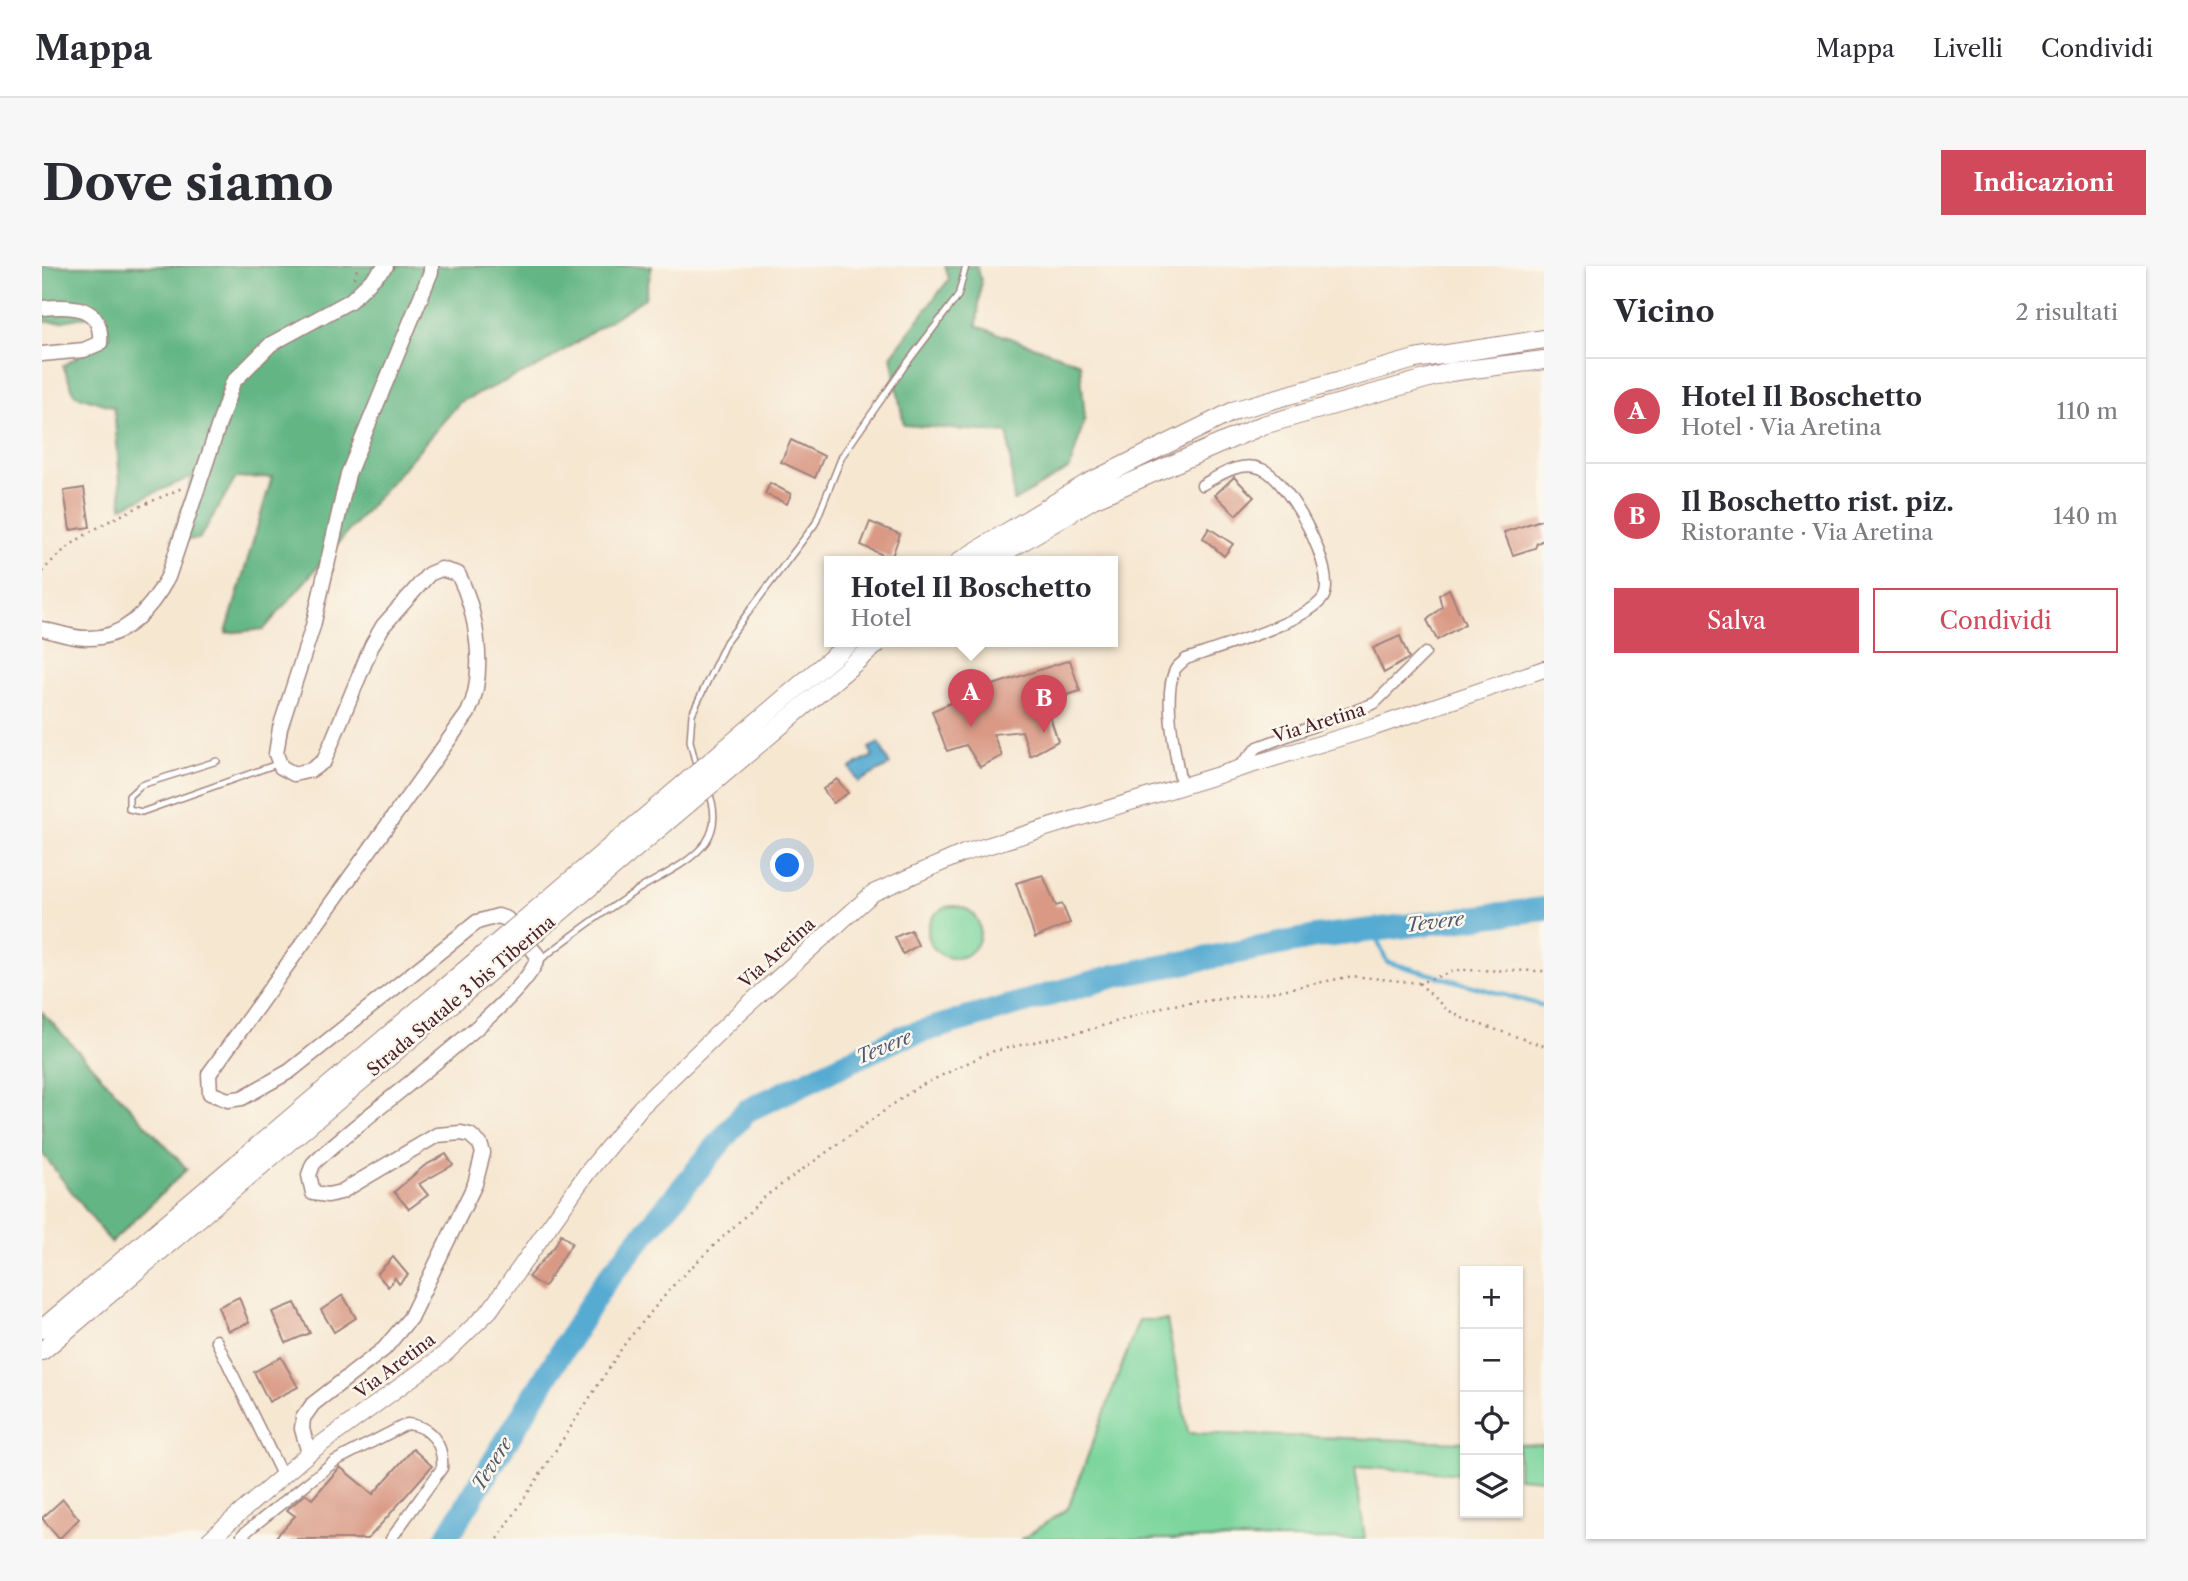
<!DOCTYPE html>
<html lang="it">
<head>
<meta charset="utf-8">
<style>
  body { margin:0; font-family:"Libre Caslon Text",serif; background:#f7f7f7; color:#2b2b33 }
  .controls { position:absolute; right:21px; bottom:21px; display:grid; overflow:hidden; border-radius:0px; box-shadow:0 2px 5px #0004 }
  .controls button { width:63px; height:63px; display:grid; place-items:center; padding:0; border:0; border-bottom:2px solid #e1e1e2; background:#fff; color:#2b2b33; font:35px sans-serif }
  .you { position:absolute; left:746px; top:600px; width:24px; height:24px; margin:-18px; border:5px solid #fff; border-radius:50%; background:#1a73e8; box-shadow:0 0 0 10px #1a73e833 }
  .badge { display:grid; place-items:center; width:46px; height:46px; border-radius:50%; background:#d1495b; color:#fff; font-size:23px; font-weight:700 }
  .pin { position:absolute; translate:-50% -58px; filter:drop-shadow(0 2px 4px #0008) }
  .pin::after { content:''; position:absolute; top:37px; width:24px; height:21px; background:inherit; clip-path:polygon(0 0,100% 0,50% 100%) }
  .popup { position:absolute; left:782px; top:290px; width:294px; height:91px; box-sizing:border-box; display:grid; place-content:center; border-radius:0px; background:#fff; filter:drop-shadow(0 2px 5px #0005); font-size:23px; white-space:nowrap; color:#7c7c81 }
  .popup b { font-size:26px; color:#2b2b33 }
  .popup::after { content:''; position:absolute; left:50%; top:100%; margin-left:-14px; border:14px solid transparent; border-top-color:#fff }
  .list { margin:0; padding:0; list-style:none }
  h2 { display:flex; justify-content:space-between; align-items:center; height:91px; margin:0; padding:0 28px; font-size:30px }
  h2 small { font-size:23px; font-weight:400; color:#7c7c81 }
  .list li { display:grid; grid-template-columns:46px 1fr auto; gap:21px; align-items:center; box-sizing:border-box; height:105px; padding:0 28px; border-top:2px solid #e1e1e2 }
  .list b { display:block; font-size:26px; white-space:nowrap }
  .list p { margin:0; font-size:23px; white-space:nowrap; color:#7c7c81 }
  .list em { font-size:23px; font-style:normal; color:#7c7c81 }
  .actions { display:flex; gap:14px; padding:21px 28px }
  .actions a { flex:1; padding:16px 0; border:2px solid #d1495b; border-radius:0px; text-align:center; font-size:24px; color:#d1495b }
  .actions .main { background:#d1495b; color:#fff }
  .icon { flex:none; width:38px; height:38px; fill:none; stroke:currentColor; stroke-width:2; stroke-linecap:round; stroke-linejoin:round }
  .map { position:relative; flex:none; width:1502px; height:1273px; overflow:hidden; border-radius:0px }
  header { display:flex; align-items:center; gap:42px; box-sizing:border-box; height:98px; padding:0 35px; background:#fff; border-bottom:2px solid #e1e1e2 }
  header strong { font-size:33px }
  nav { display:flex; gap:38px; margin-inline-start:auto; font-size:24px }
  .intro { display:flex; align-items:center; justify-content:space-between; box-sizing:border-box; height:168px; padding:0 42px }
  h1 { margin:0; font-size:49px }
  .button { padding:18px 32px; border-radius:0px; background:#d1495b; color:#fff; font-size:24px; font-weight:700 }
  main { display:flex; gap:42px; padding:0 42px }
  aside { flex:1; background:#fff; border-radius:0px; box-shadow:0 2px 5px #0004 }
  .map>svg:first-child { display:block }
  .green { fill:#7bd59c; stroke:#627a64; stroke-width:2 }
  .forest { fill:#64b684; stroke:#576a58; stroke-width:2 }
  .water { fill:#56abd2; stroke:#50657e; stroke-width:2 }
  .lines { fill:none; stroke-linecap:round; stroke-linejoin:round }
  .stream { stroke:#56abd2; stroke-width:4.5 }
  .river { stroke:#56abd2; stroke-width:24 }
  .building { fill:#d99984 }
  .service-casing { stroke:#a0837e; stroke-width:8 }
  .minor-casing { stroke:#a0837e; stroke-width:13 }
  .tertiary-casing { stroke:#a0837e; stroke-width:17 }
  .secondary-casing { stroke:#a0837e; stroke-width:18 }
  .trunk-casing { stroke:#a0837e; stroke-width:20 }
  .path { stroke:#a0837e; stroke-width:2.5; stroke-dasharray:2 5; stroke-linecap:butt }
  .service { stroke:#fff; stroke-width:5 }
  .minor { stroke:#fff; stroke-width:10 }
  .tertiary { stroke:#fff; stroke-width:14 }
  .secondary { stroke:#fff; stroke-width:16 }
  .trunk { stroke:#fff; stroke-width:18 }
  .trunk-bridge-casing { stroke:#a0837e; stroke-width:20; stroke-linecap:butt }
  .trunk-bridge { stroke:#fff; stroke-width:18 }
  .labels { text-anchor:middle; dominant-baseline:central; stroke-width:5; stroke-linejoin:round; paint-order:stroke }
  .street-label { font-size:18px; fill:#4a1f2b; stroke:#fbf7ec }
  .water-label { font-size:19px; font-style:italic; fill:#4f576e; stroke:#fbf7ec }
</style>
</head>
<body>
<header>
<strong>Mappa</strong>
<nav><a>Mappa</a><a>Livelli</a><a>Condividi</a></nav>
</header>
<div class="intro"><h1>Dove siamo</h1><a class="button">Indicazioni</a></div>
<main>
<div class="map">
<svg width="1502" height="1273" viewBox="0 0 1502 1273">
  <rect width="100%" height="100%" fill="#fbf7ec"/>
  <filter id="ink" filterUnits="userSpaceOnUse"><feTurbulence type="fractalNoise" baseFrequency=".0143" numOctaves="2"/><feDisplacementMap in="SourceGraphic" scale="14" xChannelSelector="R" yChannelSelector="G"/><feConvolveMatrix kernelMatrix="1 2 1 2 8 2 1 2 1" color-interpolation-filters="sRGB"/></filter>
  <filter id="wash" filterUnits="userSpaceOnUse"><feTurbulence type="fractalNoise" baseFrequency=".00686" numOctaves="4" result="noise"/><feDisplacementMap in="SourceGraphic" scale="28" xChannelSelector="R" yChannelSelector="G"/><feGaussianBlur stdDeviation="1.57" result="paint"/><feColorMatrix in="noise" values="0 0 0 0 0 0 0 0 0 0 0 0 0 0 0 0 0 1.4 0 .05"/><feComposite in="paint" operator="in"/></filter>
  <g filter="url(#wash)">
    <rect width="100%" height="100%" fill="#f6e7d1"/>
    <!-- green -->
    <path class="green" d="M886 666a26 26 0 1 1 52 0a26 26 0 1 1-52 0Z
      M 1097,1054 L 1125,1054 L 1146,1167 L 1423,1176 L 1423,1208 L 1313,1201 L 1323,1273 L 980,1273 L 1026,1242 Z
      M 1476,1178 L 1502,1179 L 1502,1213 L 1476,1211 Z"/>
    <!-- forest -->
    <path class="forest" d="M 0,0 L 610,0 L 603,32 L 499,99 L 418,136 L 222,363 L 184,367 L 230,211 L 194,212 L 157,273 L 130,274 L 151,210 L 80,241 L 72,141 L 33,129 L 21,100 L 68,70 L 60,47 L 17,56 L 0,56 Z
      M 903,0 L 935,0 L 939,14 L 935,60 L 1038,97 L 1043,152 L 1028,202 L 972,235 L 966,167 L 862,159 L 849,90 L 907,13 Z
      M 0,746 L 145,903 L 69,977 L 0,887 Z"/>
    <!-- water -->
    <path class="water" d="M 837,477 L 848,499 L 816,516 L 808,502 L 831,490 L 827,482 Z"/>
    <g class="lines">
      <!-- stream -->
      <path class="stream" d="M 1331,664 L 1345,696 L 1502,740"/>
      <!-- river -->
      <path class="river" d="M 404,1273 L 561,1018 L 704,845 L 857,772 L 1073,710 L 1274,671 L 1502,643"/>
    </g>
    <g id="blocks">
      <!-- building -->
      <path class="building" d="M 749,174 L 782,190 L 773,212 L 739,196 Z
        M 1192,211 L 1212,231 L 1194,249 L 1173,229 Z
        M 728,217 L 749,228 L 745,238 L 723,228 Z
        M 42,222 L 48,261 L 28,264 L 22,225 Z
        M 1502,253 L 1502,274 L 1495,277 L 1493,282 L 1471,289 L 1462,266 Z
        M 828,256 L 858,268 L 849,293 L 819,279 Z
        M 1167,262 L 1191,278 L 1182,290 L 1161,272 Z
        M 1407,323 L 1423,358 L 1395,374 L 1385,354 L 1400,341 L 1397,329 Z
        M 1358,370 L 1367,392 L 1342,407 L 1331,382 Z
        M 1028,394 L 1038,425 L 1003,436 L 1016,475 L 988,490 L 980,465 L 951,468 L 960,490 L 938,501 L 924,479 L 905,485 L 890,445 L 948,420 Z
        M 795,513 L 806,527 L 791,537 L 781,523 Z
        M 1001,609 L 1014,640 L 1020,638 L 1028,657 L 993,672 L 974,617 Z
        M 869,664 L 876,679 L 861,688 L 853,671 Z
        M 404,888 L 411,899 L 377,918 L 386,929 L 367,943 L 352,926 L 382,900 Z
        M 519,968 L 530,977 L 502,1021 L 486,1011 L 513,980 Z
        M 351,991 L 366,1009 L 357,1018 L 353,1012 L 346,1021 L 335,1008 Z
        M 301,1029 L 314,1052 L 292,1066 L 279,1044 Z
        M 197,1031 L 207,1057 L 186,1065 L 176,1041 Z
        M 253,1037 L 268,1067 L 244,1077 L 230,1046 Z
        M 239,1091 L 256,1121 L 227,1136 L 212,1106 Z
        M 371,1183 L 390,1200 L 326,1273 L 232,1273 L 253,1250 L 245,1244 L 248,1241 L 264,1228 L 270,1233 L 298,1201 L 331,1228 Z
        M 21,1233 L 37,1253 L 17,1273 L 0,1252 Z"/>
    </g>
  </g>
  <g filter="url(#ink)">
    <use href="#blocks" fill-opacity="0" stroke="#a0837e" stroke-width="2"/>
    <g class="lines">
      <!-- service casing -->
      <g class="service-casing">
        <path id="service" d="M 175,495 L 99,519 L 87,530 L 87,543 L 100,546 L 235,498
          M 655,503 L 648,475 L 650,448 L 684,376 L 773,258 L 800,190 L 862,101 L 916,30 L 924,0
          M 497,695 C 529,670 560,647 594,625 C 616,611 648,598 664,576 C 675,560 673,540 666,524"/>
      </g>
      <!-- minor casing -->
      <g class="minor-casing">
        <path id="minor" d="M 1197,500 L 1216,481 L 1333,437 L 1383,387
          M 1139,518 C 1134,490 1120,430 1133,404 C 1135,400 1141,396 1144,393 C 1173,383 1266,355 1281,332 C 1297,306 1246,213 1220,203 C 1199,194 1178,209 1160,219
          M 174,1074 L 240,1209
          M 203,1273 L 200,1269 L 293,1195 L 365,1158 C 389,1160 402,1179 400,1202 L 349,1273"/>
      </g>
      <!-- tertiary casing -->
      <g class="tertiary-casing">
        <path id="tertiary" d="M 0,42 C 29,39 61,39 58,77 L 42,84 L 0,88
          M 0,363 C 14,366 29,372 43,372 C 82,374 109,343 126,311 L 191,116 L 229,78 L 308,35 L 344,0
          M 267,1187 L 260,1163 L 261,1152 L 271,1138 L 342,1083 L 368,1052 L 433,918 L 441,887 L 438,878 L 428,869 L 419,867 L 395,869 L 299,926 L 286,929 L 271,927 L 267,909 L 271,898 C 311,856 488,734 496,690 L 465,653 L 456,650 L 435,656 L 248,805 L 200,832 L 186,834 L 168,827 L 167,808 L 426,447 C 445,408 435,345 416,308 L 399,303 L 387,308 L 341,360 L 330,379 L 282,495 L 269,504 L 252,508 L 239,501 L 234,488 L 238,462 L 271,360 L 306,208 L 389,6 L 389,0"/>
      </g>
      <!-- secondary casing -->
      <g class="secondary-casing">
        <path id="secondary" d="M 168,1273 L 267,1187 L 404,1087 L 448,1044 L 545,907 L 599,841 L 699,745 L 831,627 L 922,587 L 1333,461 L 1502,403"/>
      </g>
      <!-- trunk casing -->
      <g class="trunk-casing">
        <path id="trunk" d="M 918,295 L 1044,218 L 1194,144 L 1373,93 L 1502,73
          M 948,295 L 1051,233 L 1221,159 L 1408,106 L 1502,94
          M 0,1063 L 441,689
          M 0,1085 L 452,702"/>
      </g>
      <!-- path -->
      <path class="path" d="M 312,12 L 316,0
        M 0,306 C 35,264 91,244 140,222
        M 1377,717 L 1404,743 L 1422,753 L 1502,780
        M 456,1273 L 584,1076 L 635,1015 L 725,929 L 874,822 L 948,786 L 1050,763 L 1124,740 L 1224,727 L 1311,710 L 1377,717 L 1415,704 L 1502,705"/>
      <!-- service -->
      <use href="#service" class="service"/>
      <!-- minor -->
      <use href="#minor" class="minor"/>
      <!-- tertiary -->
      <use href="#tertiary" class="tertiary"/>
      <!-- secondary -->
      <use href="#secondary" class="secondary"/>
      <!-- trunk -->
      <use href="#trunk" class="trunk"/>
      <!-- trunk-bridge casing -->
      <g class="trunk-bridge-casing">
        <path id="trunk-bridge" d="M 441,689 L 810,375
          M 452,702 L 836,377"/>
      </g>
      <!-- trunk-bridge -->
      <use href="#trunk-bridge" class="trunk-bridge"/>
    </g>
  </g>
  <g class="labels">
    <!-- street labels -->
    <g class="street-label">
      <text transform="translate(1277 457) rotate(-17)">Via Aretina</text>
      <text transform="translate(735 687) rotate(-42)">Via Aretina</text>
      <text transform="translate(419 730) rotate(-40)">Strada Statale 3 bis Tiberina</text>
      <text transform="translate(353 1100) rotate(-37)">Via Aretina</text>
    </g>
    <!-- water labels -->
    <g class="water-label">
      <text transform="translate(1393 656) rotate(-7)">Tevere</text>
      <text transform="translate(842 781) rotate(-23)">Tevere</text>
      <text transform="translate(450 1198) rotate(-58)">Tevere</text>
    </g>
  </g>
</svg>
<div class="controls">
<button>+</button>
<button>−</button>
<button><svg class="icon" aria-label="locate" viewBox="0 0 24 24"><circle cx="12" cy="12" r="6"/><path d="M12 2v4M12 18v4M2 12h4M18 12h4"/></svg></button>
<button><svg class="icon" aria-label="layers" viewBox="0 0 24 24"><path d="M12 4l9 5-9 5-9-5zM3 14l9 5 9-5"/></svg></button>
</div>
<div class="you"></div>
<div class="pin badge" style="left:929px;top:461px">A</div>
<div class="popup"><b>Hotel Il Boschetto</b>Hotel</div>
<div class="pin badge" style="left:1002px;top:467px">B</div>
</div>
<aside>
<h2>Vicino<small>2 risultati</small></h2>
<ul class="list">
<li><span class="badge">A</span><div><b>Hotel Il Boschetto</b><p>Hotel · Via Aretina</p></div><em>110 m</em></li>
<li><span class="badge">B</span><div><b>Il Boschetto rist. piz.</b><p>Ristorante · Via Aretina</p></div><em>140 m</em></li>
</ul>
<div class="actions"><a class="main">Salva</a><a>Condividi</a></div>
</aside>
</main>
</body>
</html>
